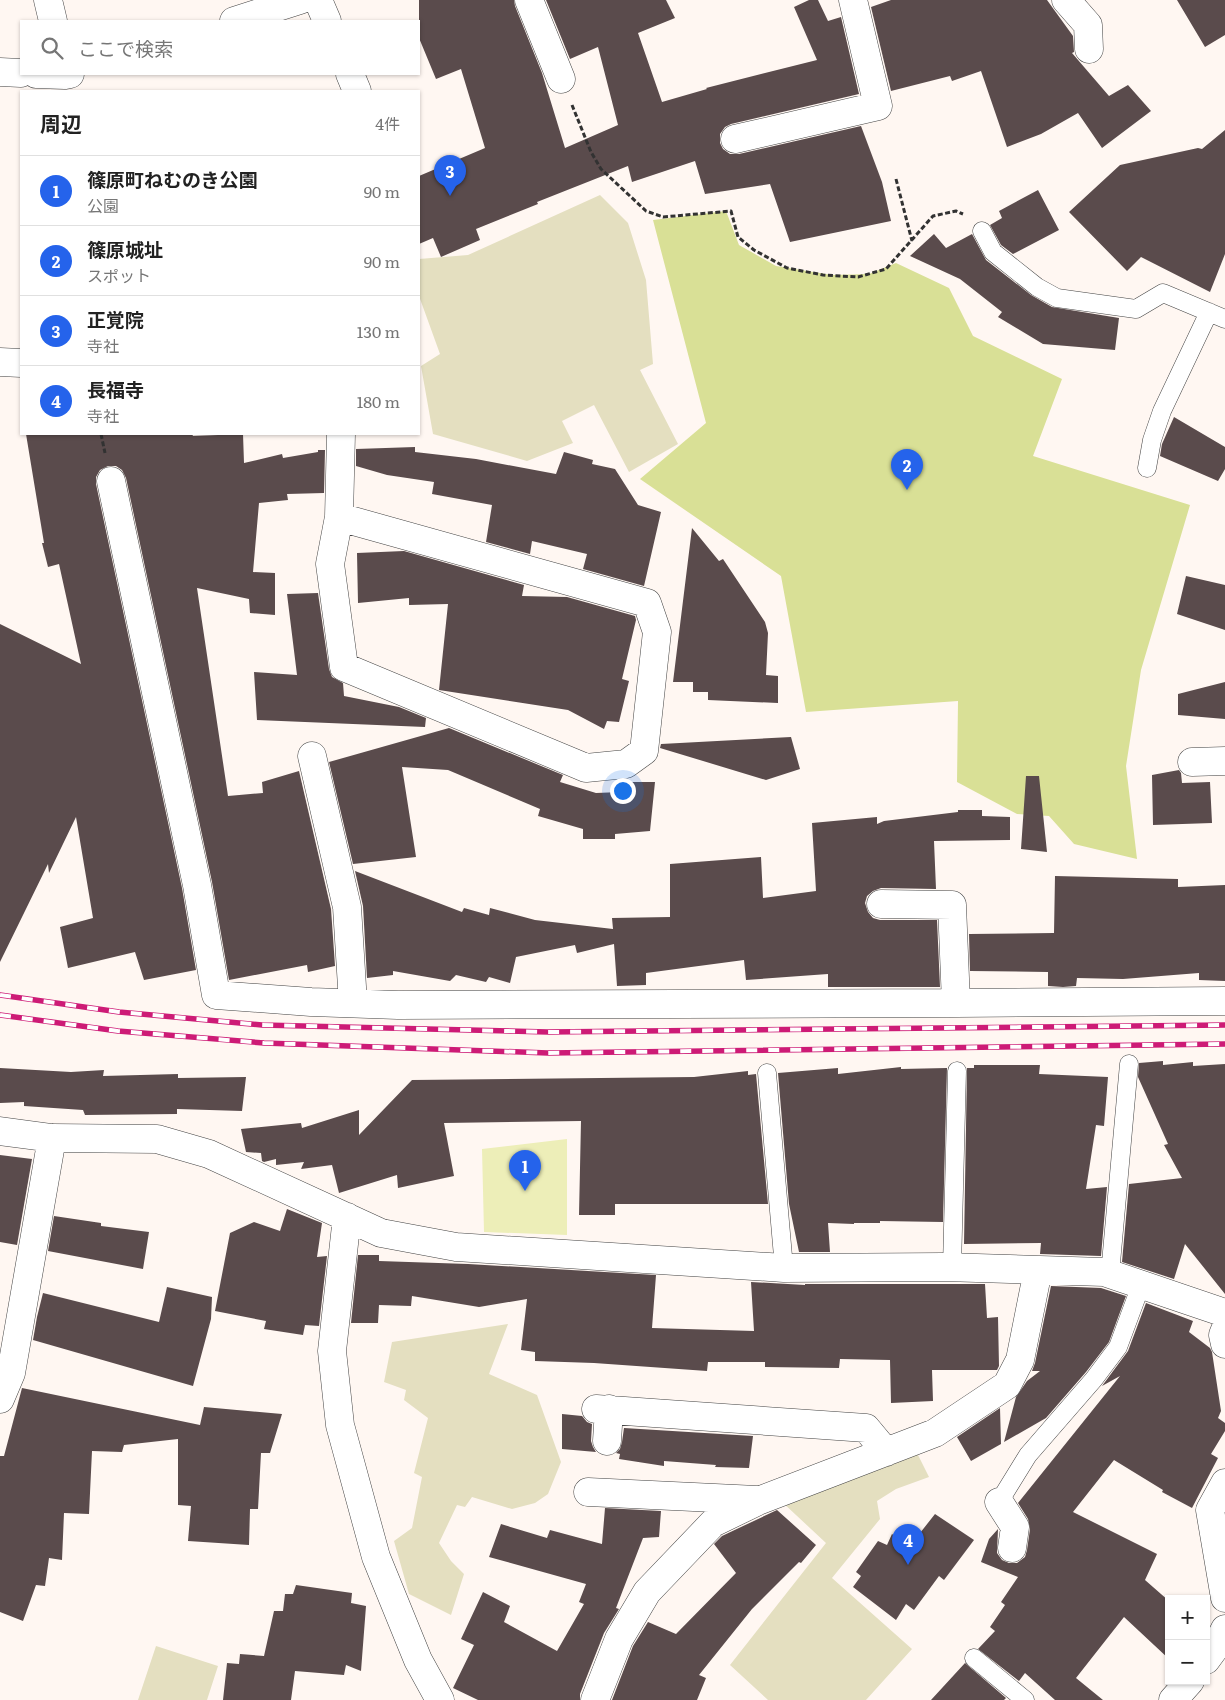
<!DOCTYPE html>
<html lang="ja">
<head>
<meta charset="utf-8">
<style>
  body { margin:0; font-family:Literata,"Noto Sans JP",serif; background:#f2f2f2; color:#222 }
  .controls { position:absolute; right:15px; bottom:15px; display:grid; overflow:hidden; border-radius:0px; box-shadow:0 1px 4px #0004 }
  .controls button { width:45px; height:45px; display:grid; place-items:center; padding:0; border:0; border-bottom:1px solid #e0e0e0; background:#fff; color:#222; font:25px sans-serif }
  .you { position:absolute; left:622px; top:790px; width:18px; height:18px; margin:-12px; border:4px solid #fff; border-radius:50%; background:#1a73e8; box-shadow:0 0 0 8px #1a73e833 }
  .badge { display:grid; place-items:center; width:32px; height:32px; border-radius:50%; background:#2563eb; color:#fff; font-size:16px; font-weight:700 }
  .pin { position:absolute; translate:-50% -41px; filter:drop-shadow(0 1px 2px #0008) }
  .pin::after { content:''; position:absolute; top:26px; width:18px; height:15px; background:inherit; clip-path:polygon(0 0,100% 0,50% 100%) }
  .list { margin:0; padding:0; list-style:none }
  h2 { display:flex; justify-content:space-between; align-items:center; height:65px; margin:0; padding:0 20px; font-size:21px }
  h2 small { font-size:16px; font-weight:400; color:#767676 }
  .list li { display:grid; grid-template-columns:32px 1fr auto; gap:15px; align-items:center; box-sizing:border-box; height:70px; padding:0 20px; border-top:1px solid #e0e0e0 }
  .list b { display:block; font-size:19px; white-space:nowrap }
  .list p { margin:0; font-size:16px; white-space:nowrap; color:#767676 }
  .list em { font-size:16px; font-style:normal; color:#767676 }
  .icon { flex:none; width:28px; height:28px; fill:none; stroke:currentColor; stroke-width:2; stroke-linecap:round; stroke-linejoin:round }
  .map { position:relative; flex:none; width:1225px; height:1700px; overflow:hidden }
  .search { position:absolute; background:#fff; box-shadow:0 1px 4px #0004; left:20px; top:20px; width:400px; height:55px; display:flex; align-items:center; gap:12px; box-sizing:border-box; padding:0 18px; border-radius:0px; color:#767676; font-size:19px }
  .panel { position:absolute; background:#fff; box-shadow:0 1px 4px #0004; left:20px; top:90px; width:400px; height:345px; border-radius:0px }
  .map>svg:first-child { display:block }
  .green { fill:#edeeb8 }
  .forest { fill:#d9e096 }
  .cemetery { fill:#e4dfc0 }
  .building { fill:#5a4b4c }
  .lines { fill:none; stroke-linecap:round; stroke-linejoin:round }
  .lane-casing { stroke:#434343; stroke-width:19 }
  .street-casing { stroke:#434343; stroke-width:29 }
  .path { stroke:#323232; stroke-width:3; stroke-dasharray:5 2.5; stroke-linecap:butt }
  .lane { stroke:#fff; stroke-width:18 }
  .street { stroke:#fff; stroke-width:28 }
  .rail-casing { stroke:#cd1b76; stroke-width:5.5 }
  .rail { stroke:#fff; stroke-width:4; stroke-dasharray:11; stroke-linecap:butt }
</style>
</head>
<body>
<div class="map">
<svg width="1225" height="1700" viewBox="0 0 1225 1700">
  <rect width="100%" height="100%" fill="#fff7f2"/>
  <!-- green -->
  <path class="green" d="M 567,1139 L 567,1235 L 484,1232 L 482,1149 Z"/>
  <!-- forest -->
  <path class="forest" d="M 726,211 L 739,245 L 776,266 L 832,275 L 869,274 L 896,263 L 949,288 L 973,336 L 1062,379 L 1033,456 L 1190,505 L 1141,670 L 1126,766 L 1137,859 L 1074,844 L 1049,816 L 1017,814 L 957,782 L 958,701 L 806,712 L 781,576 L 640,479 L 706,423 L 653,220 Z"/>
  <!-- cemetery -->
  <path class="cemetery" d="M 600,195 L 628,223 L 646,280 L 653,364 L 640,370 L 678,444 L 629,472 L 594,405 L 562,421 L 573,443 L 527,461 L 433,434 L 421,366 L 440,354 L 419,296 L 419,259 L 468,255 Z
    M 508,1324 L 489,1374 L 537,1395 L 561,1462 L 548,1494 L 535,1503 L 512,1509 L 472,1497 L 465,1507 L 457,1505 L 439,1543 L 451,1561 L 464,1574 L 451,1615 L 409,1594 L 394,1541 L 412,1528 L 422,1477 L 414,1473 L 428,1418 L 404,1400 L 406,1390 L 384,1382 L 392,1342 Z
    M 915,1449 L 929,1477 L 896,1489 L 877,1501 L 880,1519 L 832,1578 L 912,1649 L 866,1700 L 768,1700 L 730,1665 L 826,1543 L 781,1501 Z
    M 156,1646 L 218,1666 L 207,1700 L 138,1700 Z"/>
  <!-- building -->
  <path class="building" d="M 419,0 L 514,0 L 515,6 L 542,73 L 565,148 L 618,125 L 598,47 L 570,59 L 546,0 L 666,0 L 675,18 L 638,33 L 662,102 L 707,89 L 706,88 L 817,60 L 794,7 L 809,0 L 818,0 L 828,21 L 841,17 L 859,94 L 731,124 L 725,127 L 720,134 L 720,143 L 723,149 L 730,154 L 739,154 L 861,126 L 882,182 L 891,221 L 790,242 L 770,184 L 705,194 L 695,161 L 632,182 L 628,166 L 537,202 L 538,204 L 476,229 L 480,240 L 441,257 L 433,238 L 419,244 L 419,176 L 485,148 L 461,69 L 436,79 L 419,38 Z
    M 891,0 L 1047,0 L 1073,36 L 1074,52 L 1072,53 L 1109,96 L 1128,85 L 1151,111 L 1102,148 L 1078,113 L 1041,134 L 1007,147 L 981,71 L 952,81 L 950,76 L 891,91 L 871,7 Z
    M 1177,0 L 1225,0 L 1225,35 L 1205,47 Z
    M 1225,130 L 1225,254 L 1210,292 L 1141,257 L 1127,271 L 1069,212 L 1120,165 L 1198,148 L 1202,149 Z
    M 1038,190 L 1059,230 L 1013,254 L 1001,245 L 990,225 L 1002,218 L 999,211 Z
    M 934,234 L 946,248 L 972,234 L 986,260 L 1031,295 L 1052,307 L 1119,318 L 1115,350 L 1043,344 L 998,317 L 1002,312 L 960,279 L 910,256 Z
    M 1174,417 L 1225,447 L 1225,469 L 1218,481 L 1160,456 L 1162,444 Z
    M 26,434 L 192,434 L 193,436 L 243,434 L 244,463 L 282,454 L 283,458 L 318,452 L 318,450 L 325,450 L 324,493 L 287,494 L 288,500 L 259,503 L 253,572 L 275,573 L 275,615 L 250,613 L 249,599 L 197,588 L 228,796 L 263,793 L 262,782 L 299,771 L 331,909 L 335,966 L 308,972 L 307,965 L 229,980 L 212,882 L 126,478 L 122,470 L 116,466 L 108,466 L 100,470 L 96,477 L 96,484 L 182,888 L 196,970 L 144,980 L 135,952 L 68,968 L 60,927 L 93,918 L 76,817 L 49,873 L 48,864 L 0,962 L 0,624 L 81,664 L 59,564 L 48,567 L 42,543 L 44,543 Z
    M 415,447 L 415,452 L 476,459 L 556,474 L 564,452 L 593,460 L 592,464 L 615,469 L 638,505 L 661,512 L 644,586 L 583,569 L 587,554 L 532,541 L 530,554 L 486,542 L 492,505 L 432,494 L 434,482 L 387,475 L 356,466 L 356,449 Z
    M 692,528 L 719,561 L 723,559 L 765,622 L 768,633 L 766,675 L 778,676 L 778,703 L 708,700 L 708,692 L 693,692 L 693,682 L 673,682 Z
    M 404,551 L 524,585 L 522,596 L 567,597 L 635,616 L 636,620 L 622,679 L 629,681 L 619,722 L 607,721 L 604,729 L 568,710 L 439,690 L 448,604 L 409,605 L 409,598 L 358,603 L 357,553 Z
    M 1186,576 L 1225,585 L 1225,630 L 1177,614 Z
    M 318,593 L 329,669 L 332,677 L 343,683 L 344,696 L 399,707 L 426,718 L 425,727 L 257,720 L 254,672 L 297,675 L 287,594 Z
    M 1225,682 L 1225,719 L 1178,715 L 1178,694 Z
    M 449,728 L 563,775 L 560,782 L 596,793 L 621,792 L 622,782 L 655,782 L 650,831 L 615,834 L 615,839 L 583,839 L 583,829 L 538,816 L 540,809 L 448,770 L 402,767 L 416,857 L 353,864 L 329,762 Z
    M 791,737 L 800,769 L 766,780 L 660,748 L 661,744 Z
    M 1179,770 L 1181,773 L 1182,783 L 1210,782 L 1212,823 L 1153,825 L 1152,775 Z
    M 1026,776 L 1039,776 L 1047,852 L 1021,849 Z
    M 958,810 L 982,810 L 982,816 L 1010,817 L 1010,840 L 934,841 L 936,889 L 881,888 L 873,891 L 867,896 L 865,903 L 868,912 L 873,918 L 880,920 L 937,920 L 940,987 L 828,987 L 828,974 L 746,980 L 744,960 L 646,973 L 646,985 L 617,986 L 614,944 L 577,953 L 575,945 L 516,957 L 510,983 L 489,977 L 486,982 L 456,975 L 450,981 L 393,971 L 393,975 L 367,978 L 363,906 L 355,871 L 462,912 L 464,908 L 489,915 L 490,908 L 535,920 L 613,929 L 612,918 L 670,917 L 670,864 L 761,857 L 763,898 L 816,891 L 812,823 L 877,817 L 877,824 L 884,821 L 958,812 Z
    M 1055,876 L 1178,879 L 1178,887 L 1225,885 L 1225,981 L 1199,980 L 1199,973 L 1123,979 L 1077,978 L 1076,986 L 1063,987 L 1048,986 L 1048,972 L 970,971 L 969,934 L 1054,933 Z
    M 1163,1061 L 1163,1065 L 1193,1062 L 1193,1066 L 1225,1064 L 1225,1294 L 1185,1244 L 1174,1279 L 1122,1262 L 1129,1184 L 1182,1178 L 1164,1145 L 1168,1144 L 1138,1077 L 1139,1063 Z
    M 974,1065 L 1040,1065 L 1039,1074 L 1108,1077 L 1104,1126 L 1096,1125 L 1086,1189 L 1107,1187 L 1101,1256 L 1040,1254 L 1041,1243 L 964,1244 L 967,1068 L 974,1068 Z
    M 901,1067 L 901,1069 L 947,1068 L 943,1222 L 880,1221 L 880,1223 L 854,1223 L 854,1224 L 828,1223 L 830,1252 L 799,1252 L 789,1204 L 778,1073 L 838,1068 L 838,1074 Z
    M 0,1068 L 71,1072 L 104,1070 L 103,1076 L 178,1074 L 178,1078 L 246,1077 L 242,1111 L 177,1109 L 177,1114 L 85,1115 L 83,1110 L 24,1106 L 24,1102 L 0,1103 Z
    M 748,1071 L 748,1075 L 756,1074 L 768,1204 L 615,1204 L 615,1215 L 579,1215 L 581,1121 L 444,1123 L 454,1176 L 398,1188 L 397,1175 L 339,1193 L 332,1165 L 301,1169 L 304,1162 L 276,1165 L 276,1159 L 264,1162 L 262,1161 L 261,1153 L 246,1152 L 241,1129 L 301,1123 L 302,1128 L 359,1110 L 359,1135 L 412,1080 L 694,1077 Z
    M 0,1155 L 32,1159 L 17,1245 L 0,1242 Z
    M 287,1209 L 322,1223 L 317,1257 L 327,1256 L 319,1326 L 305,1325 L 303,1335 L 264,1329 L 266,1321 L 215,1311 L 230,1233 L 254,1222 L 280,1231 Z
    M 54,1216 L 101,1223 L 101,1226 L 149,1232 L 143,1269 L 48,1251 Z
    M 358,1255 L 379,1255 L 379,1261 L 468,1264 L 656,1275 L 652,1328 L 754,1331 L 751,1282 L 805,1285 L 805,1284 L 985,1284 L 987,1318 L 998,1317 L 999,1366 L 997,1370 L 932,1370 L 933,1401 L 891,1403 L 890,1360 L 840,1359 L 839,1368 L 765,1367 L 765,1362 L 708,1362 L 707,1371 L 594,1363 L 535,1361 L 535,1352 L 521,1350 L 527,1299 L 479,1307 L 412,1296 L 411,1306 L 379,1305 L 378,1323 L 351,1323 Z
    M 1051,1286 L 1101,1288 L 1126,1296 L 1109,1342 L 1086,1372 L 1046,1418 L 1004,1442 L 1016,1397 L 1027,1381 L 1040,1371 L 1032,1371 L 1035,1363 Z
    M 167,1287 L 212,1297 L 211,1319 L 193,1386 L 33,1340 L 37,1317 L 43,1293 L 159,1322 Z
    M 1146,1303 L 1193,1321 L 1189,1332 L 1210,1348 L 1212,1352 L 1221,1411 L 1218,1418 L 1225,1423 L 1225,1431 L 1211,1454 L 1218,1458 L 1192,1508 L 1162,1492 L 1163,1490 L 1114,1460 L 1073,1512 L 1157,1554 L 1145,1580 L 1169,1601 L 1169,1659 L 1124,1617 L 1076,1678 L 1103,1700 L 1055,1700 L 1025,1673 L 1019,1681 L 978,1649 L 995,1631 L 990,1627 L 1005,1605 L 1001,1602 L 1018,1577 L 981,1562 L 989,1539 L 998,1529 L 997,1553 L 1002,1560 L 1009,1563 L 1017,1563 L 1025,1557 L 1027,1550 L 1030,1529 L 1028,1519 L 1018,1503 L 1120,1376 L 1102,1386 L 1128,1351 Z
    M 22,1388 L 200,1425 L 204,1407 L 282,1414 L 270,1453 L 261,1453 L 258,1509 L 250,1509 L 249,1545 L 188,1541 L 191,1506 L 178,1505 L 178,1439 L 124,1445 L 122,1452 L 92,1451 L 89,1514 L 64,1513 L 62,1560 L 49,1558 L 45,1586 L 36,1585 L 23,1621 L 0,1612 L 0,1456 L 4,1456 Z
    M 1000,1408 L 1001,1444 L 971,1461 L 957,1437 Z
    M 562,1414 L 582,1416 L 587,1422 L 592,1424 L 591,1441 L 593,1447 L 596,1452 L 562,1449 Z
    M 624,1428 L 753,1436 L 749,1468 L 715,1467 L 716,1465 L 664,1461 L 664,1466 L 619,1459 L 620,1454 L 616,1453 L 620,1449 L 622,1442 Z
    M 605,1508 L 661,1511 L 659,1537 L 643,1538 L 616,1608 L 619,1609 L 604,1633 L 580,1694 L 580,1700 L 478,1700 L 453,1688 L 474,1645 L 461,1639 L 483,1592 L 510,1606 L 504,1622 L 557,1651 L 584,1604 L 579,1602 L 586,1584 L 489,1557 L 501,1524 L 547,1538 L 550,1530 L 602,1544 Z
    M 777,1510 L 816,1545 L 801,1563 L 799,1562 L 752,1609 L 699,1675 L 706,1678 L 697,1700 L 612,1700 L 633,1646 L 648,1622 L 676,1634 L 736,1573 L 714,1544 L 722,1536 Z
    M 935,1514 L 974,1540 L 944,1580 L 939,1576 L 914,1610 L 906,1604 L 896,1620 L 853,1587 L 861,1576 L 856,1572 L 878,1541 L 887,1545 L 892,1534 L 909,1547 Z
    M 296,1585 L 352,1593 L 351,1603 L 366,1606 L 361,1671 L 346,1665 L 344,1675 L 295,1671 L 291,1700 L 223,1700 L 227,1663 L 239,1664 L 240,1654 L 264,1656 L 274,1611 L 283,1611 L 285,1594 L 293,1594 Z
    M 965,1663 L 1006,1698 L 1004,1700 L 931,1700 Z"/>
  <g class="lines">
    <!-- lane casing -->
    <g class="lane-casing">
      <path id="lane" d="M 982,231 L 993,252 L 1037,287 L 1057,298 L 1136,309 L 1163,293 L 1225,319
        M 1147,468 L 1152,440 L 1162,411 L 1209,312
        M 767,1073 L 784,1268
        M 952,1267 L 957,1071
        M 1110,1274 L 1129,1064
        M 999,1502 L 1028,1455 L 1094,1379 L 1118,1347 L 1141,1285
        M 974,1658 L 1025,1700"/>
    </g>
    <!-- street casing -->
    <g class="street-casing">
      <path id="street" d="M 48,0 L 53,21
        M 318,0 L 327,21
        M 529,0 L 561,79
        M 1066,0 L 1088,25 L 1089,49
        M 234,21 L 300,0
        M 0,72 L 21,73
        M 36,74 L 65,75 L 70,74
        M 350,74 L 357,91
        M 735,139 L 878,106 L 853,0
        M 0,362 L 21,363
        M 111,481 L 197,885 L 216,995 L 311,1002 L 398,1005 L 956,1003
        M 339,517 L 647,603 L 657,632 L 644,751 L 626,764 L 586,768 L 344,667 L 330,564 L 339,517 L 341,434
        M 312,756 L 347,907 L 353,1003
        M 1192,762 L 1225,761
        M 881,904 L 952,905 L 956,1003 L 1225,1001
        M 0,1131 L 52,1138 L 157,1139 L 209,1154 L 381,1233 L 456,1247 L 784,1268 L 944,1267 L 1104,1272 L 1225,1313
        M 347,1217 L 332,1351 L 340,1425 L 376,1557 L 418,1660 L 440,1700
        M 1225,1330 L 1223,1335 L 1225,1344
        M 0,1399 L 11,1373 L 52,1138
        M 596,1409 L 866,1428 L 886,1452
        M 607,1441 L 609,1409
        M 1225,1483 L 1210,1510 L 1225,1598
        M 588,1492 L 757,1500
        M 999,1502 L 1015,1527 L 1012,1548
        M 1206,1660 L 1217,1645 L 1225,1629
        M 595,1700 L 619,1639 L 647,1592 L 713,1523 L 758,1501 L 935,1433 L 1007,1385 L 1020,1360 L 1038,1270
        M 1173,1700 L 1190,1681"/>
    </g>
    <!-- path -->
    <path class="path" d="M 572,105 L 591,152 L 601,169 L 646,211 L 663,217 L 731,211 L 738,237 L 754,250 L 787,268 L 823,275 L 858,277 L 886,269 L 933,216 L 956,211 L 963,214
      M 896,179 L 912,241
      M 101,434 L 105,453"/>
    <!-- lane -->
    <use href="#lane" class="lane"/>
    <!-- street -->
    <use href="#street" class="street"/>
    <!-- rail casing -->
    <g class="rail-casing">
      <path id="rail" d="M 0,995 L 119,1012 L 262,1025 L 548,1032 L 1225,1025
        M 0,1015 L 118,1031 L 264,1043 L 548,1053 L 1225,1044"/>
    </g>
    <!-- rail -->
    <use href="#rail" class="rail"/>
  </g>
</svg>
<div class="controls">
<button>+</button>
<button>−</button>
</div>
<div class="you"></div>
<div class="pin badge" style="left:525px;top:1191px">1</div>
<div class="pin badge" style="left:907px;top:490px">2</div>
<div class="pin badge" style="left:450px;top:196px">3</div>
<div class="pin badge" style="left:908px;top:1565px">4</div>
<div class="search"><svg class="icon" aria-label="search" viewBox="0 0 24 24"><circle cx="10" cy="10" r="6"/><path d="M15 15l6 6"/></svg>ここで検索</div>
<section class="panel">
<h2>周辺<small>4件</small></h2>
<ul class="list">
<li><span class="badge">1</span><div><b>篠原町ねむのき公園</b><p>公園</p></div><em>90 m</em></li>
<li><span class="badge">2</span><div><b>篠原城址</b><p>スポット</p></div><em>90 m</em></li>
<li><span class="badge">3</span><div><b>正覚院</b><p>寺社</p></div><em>130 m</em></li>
<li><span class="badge">4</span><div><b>長福寺</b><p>寺社</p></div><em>180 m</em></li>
</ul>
</section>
</div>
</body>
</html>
